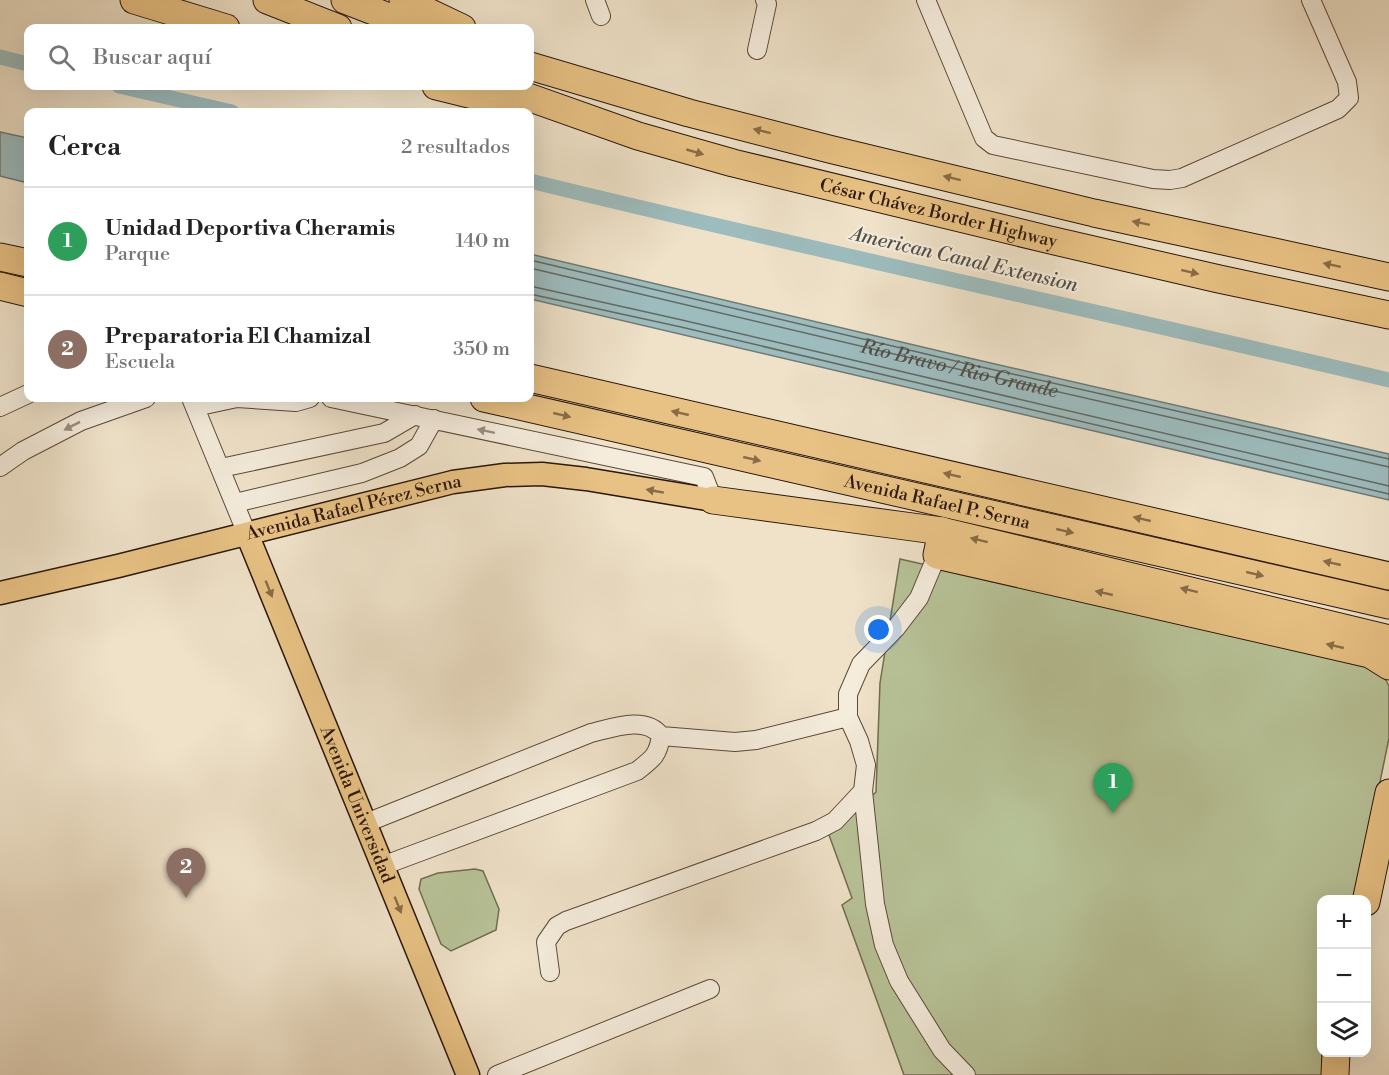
<!DOCTYPE html>
<html lang="es">
<head>
<meta charset="utf-8">
<style>
  body { margin:0; font-family:"Libre Bodoni",serif; background:#f2f2f2; color:#222 }
  .controls { position:absolute; right:18px; bottom:18px; display:grid; overflow:hidden; border-radius:12px; box-shadow:0 6px 24px #0002 }
  .controls button { width:54px; height:54px; display:grid; place-items:center; padding:0; border:0; border-bottom:2px solid #e0e0e0; background:#fff; color:#222; font:30px sans-serif }
  .you { position:absolute; left:879px; top:630px; width:21px; height:21px; margin:-15px; border:4px solid #fff; border-radius:50%; background:#1a73e8; box-shadow:0 0 0 9px #1a73e833 }
  .badge { display:grid; place-items:center; width:39px; height:39px; border-radius:50%; background:#2563eb; color:#fff; font-size:20px; font-weight:700 }
  .pin { position:absolute; translate:-50% -50px; filter:drop-shadow(0 2px 3px #0008) }
  .pin::after { content:''; position:absolute; top:32px; width:21px; height:18px; background:inherit; clip-path:polygon(0 0,100% 0,50% 100%) }
  .list { margin:0; padding:0; list-style:none }
  h2 { display:flex; justify-content:space-between; align-items:center; height:78px; margin:0; padding:0 24px; font-size:26px }
  h2 small { font-size:20px; font-weight:400; color:#767676 }
  .list li { display:grid; grid-template-columns:39px 1fr auto; gap:18px; align-items:center; box-sizing:border-box; height:108px; padding:0 24px; border-top:2px solid #e0e0e0 }
  .list b { display:block; font-size:22px; white-space:nowrap }
  .list p { margin:0; font-size:20px; white-space:nowrap; color:#767676 }
  .list em { font-size:20px; font-style:normal; color:#767676 }
  .icon { flex:none; width:33px; height:33px; fill:none; stroke:currentColor; stroke-width:2; stroke-linecap:round; stroke-linejoin:round }
  .map { position:relative; flex:none; width:1389px; height:1075px; overflow:hidden }
  .search { position:absolute; background:#fff; box-shadow:0 6px 24px #0002; left:24px; top:24px; width:510px; height:66px; display:flex; align-items:center; gap:15px; box-sizing:border-box; padding:0 21px; border-radius:12px; color:#767676; font-size:22px }
  .panel { position:absolute; background:#fff; box-shadow:0 6px 24px #0002; left:24px; top:108px; width:510px; height:294px; border-radius:12px }
  .map>svg:first-child { display:block }
  .green { fill:#b8c398; stroke:#716c51; stroke-width:1.5 }
  .water { fill:#9dbcbe; stroke:#6f7a76; stroke-width:1.5 }
  .lines { fill:none; stroke-linecap:round; stroke-linejoin:round }
  .shore { stroke:#646964; stroke-width:1.5 }
  .canal { stroke:#9dbcbe; stroke-width:15 }
  .minor-casing { stroke:#5b493a; stroke-width:20 }
  .major-casing { stroke:#2a160a; stroke-width:25 }
  .highway-casing { stroke:#2a160a; stroke-width:29 }
  .minor { stroke:#f5ecdc; stroke-width:18 }
  .major { stroke:#e8c184; stroke-width:22 }
  .highway { stroke:#e8c184; stroke-width:27 }
  .oneway { fill:#896c47 }
  .oneway2 { fill:#9a8c7e }
  .labels { text-anchor:middle; dominant-baseline:central; stroke-width:4.5; stroke-linejoin:round; paint-order:stroke }
  .street-label { font-size:18px; fill:#2a160a; stroke:#f5ecdc }
  .water-label { font-size:20px; font-style:italic; fill:#525049; stroke:#f5ecdc }
</style>
</head>
<body>
<div class="map">
<svg width="1389" height="1075" viewBox="0 0 1389 1075">
  <rect width="100%" height="100%" fill="#efe2c9"/>
  <filter id="stains"><feTurbulence type="fractalNoise" baseFrequency=".00333" numOctaves="4"/><feColorMatrix values="0 0 0 0 .2 0 0 0 0 .09 0 0 0 0 .02 0 0 0 .5 -.17"/></filter>
  <radialGradient id="worn" r=".72"><stop offset=".6" stop-color="#630" stop-opacity="0"/><stop offset="1" stop-color="#630" stop-opacity=".3"/></radialGradient>
  <!-- green -->
  <path class="green" d="M 900,559 L 1369,665 L 1382,673 L 1389,686 L 1389,738 L 1356,899 L 1322,900 L 1322,1075 L 904,1075 L 842,905 L 852,898 L 829,835 L 876,792 L 880,683 Z
    M 475,869 L 483,871 L 499,909 L 496,930 L 451,951 L 441,944 L 419,889 L 421,879 L 438,873 Z"/>
  <!-- water -->
  <path class="water" d="M 0,132 L 28,138 L 28,183 L 0,176 Z
    M 530,254 L 969,358 L 1389,454 L 1389,500 L 530,299 Z"/>
  <g class="lines">
    <!-- shore -->
    <g class="shore">
      <path d="M 530,260 L 968,364 L 1389,459"/>
      <path id="s1" d="M 530,268 L 966,371 L 1389,467"/>
      <path d="M 530,286 L 682,320 L 1389,486"/>
      <path d="M 530,294 L 681,327 L 1389,494"/>
    </g>
    <!-- canal -->
    <path class="canal" d="M 0,57 L 28,64
      M 119,86 L 232,112
      M 530,181 C 815,251 1103,312 1389,380"/>
    <!-- minor casing -->
    <g class="minor-casing">
      <path id="minor" d="M 595,0 L 601,16
        M 926,0 L 984,138 L 993,145 L 1153,179 L 1170,180 L 1182,178 L 1338,109 L 1349,98 L 1347,82 L 1311,0
        M 757,50 L 767,4 L 765,0
        M 191,398 L 247,534
        M 331,398 L 704,477 L 713,500
        M 0,407 L 28,394
        M 195,407 L 237,398 L 296,402 L 310,398
        M 0,467 L 23,451 L 81,421 L 146,398
        M 221,468 L 384,433 L 415,415
        M 235,503 L 362,473 L 400,458 L 419,446 L 434,419
        M 937,555 L 919,598 L 896,628 L 861,664 L 848,694 L 848,717 L 859,741 L 866,765 L 863,791 L 875,904 L 884,945 L 899,981 L 942,1050 L 966,1075
        M 661,736 L 735,742 L 756,740 L 848,717
        M 366,823 L 591,733 C 612,728 646,715 661,736 C 658,756 652,759 637,771 L 382,866
        M 550,972 L 546,942 L 557,926 L 566,921 L 816,831 L 835,821 L 863,791
        M 497,1075 L 710,989"/>
    </g>
    <!-- major casing -->
    <g class="major-casing">
      <g id="major">
        <path id="s2" d="M 247,534 L 468,1075"/>
        <path id="s3" d="M 0,593 L 118,566 L 453,482 L 505,475 L 542,474 L 586,479 L 713,500"/>
      </g>
    </g>
    <!-- highway casing -->
    <g class="highway-casing">
      <g id="highway">
        <path d="M 134,0 L 226,28"/>
        <path d="M 267,0 L 338,28"/>
        <path d="M 345,0 L 417,28"/>
        <path d="M 403,0 L 462,28"/>
        <path d="M 530,66 L 689,113 L 829,149 L 1094,213 L 1389,277"/>
        <path d="M 436,86 L 518,106"/>
        <path id="s4" d="M 497,86 L 638,136 L 733,163 L 1046,239 L 1219,279 L 1389,315"/>
        <path d="M 0,257 L 28,263"/>
        <path d="M 0,286 L 28,293"/>
        <path d="M 530,378 L 1389,576"/>
        <path id="s5" d="M 484,398 L 1389,605"/>
        <path d="M 713,500 L 942,531 L 1389,639"/>
        <path d="M 942,531 L 937,555 L 1370,654 L 1389,666"/>
        <path d="M 1366,902 L 1389,793"/>
        <path d="M 1335,1075 L 1336,1052"/>
      </g>
    </g>
    <!-- minor -->
    <use href="#minor" class="minor"/>
    <!-- major -->
    <use href="#major" class="major"/>
    <!-- highway -->
    <use href="#highway" class="highway"/>
  </g>
  <!-- one-way arrows -->
  <defs><path id="oneway-solid" d="M-6-.8H1V-3.2L6.5 0L1 3.2V.8H-6Z" transform="scale(1.5)"/></defs>
  <g class="oneway">
    <use href="#oneway-solid" transform="translate(762 131) rotate(-166)"/>
    <use href="#oneway-solid" transform="translate(695 152) rotate(16)"/>
    <use href="#oneway-solid" transform="translate(952 178) rotate(-166)"/>
    <use href="#oneway-solid" transform="translate(1141 223) rotate(-168)"/>
    <use href="#oneway-solid" transform="translate(1332 265) rotate(-168)"/>
    <use href="#oneway-solid" transform="translate(1190 272) rotate(13)"/>
    <use href="#oneway-solid" transform="translate(680 413) rotate(-167)"/>
    <use href="#oneway-solid" transform="translate(562 415) rotate(13)"/>
    <use href="#oneway-solid" transform="translate(752 459) rotate(13)"/>
    <use href="#oneway-solid" transform="translate(952 475) rotate(-167)"/>
    <use href="#oneway-solid" transform="translate(655 491) rotate(-170)"/>
    <use href="#oneway-solid" transform="translate(1142 519) rotate(-167)"/>
    <use href="#oneway-solid" transform="translate(1065 531) rotate(13)"/>
    <use href="#oneway-solid" transform="translate(979 540) rotate(-166)"/>
    <use href="#oneway-solid" transform="translate(1332 563) rotate(-167)"/>
    <use href="#oneway-solid" transform="translate(1255 574) rotate(13)"/>
    <use href="#oneway-solid" transform="translate(269 589) rotate(68)"/>
    <use href="#oneway-solid" transform="translate(1189 590) rotate(-166)"/>
    <use href="#oneway-solid" transform="translate(1104 593) rotate(-167)"/>
    <use href="#oneway-solid" transform="translate(1335 646) rotate(-167)"/>
    <use href="#oneway-solid" transform="translate(398 905) rotate(68)"/>
  </g>
  <g class="oneway2">
    <use href="#oneway-solid" transform="translate(72 426) rotate(153)"/>
    <use href="#oneway-solid" transform="translate(486 431) rotate(-168)"/>
  </g>
  <g class="labels">
    <!-- street labels -->
    <g class="street-label">
      <text stroke="none"><textPath href="#s4" startOffset="460">César Chávez Border Highway</textPath></text>
      <text stroke="none"><textPath href="#s5" startOffset="465">Avenida Rafael P. Serna</textPath></text>
      <text stroke="none"><textPath href="#s3" startOffset="364">Avenida Rafael Pérez Serna</textPath></text>
      <text stroke="none"><textPath href="#s2" startOffset="292">Avenida Universidad</textPath></text>
    </g>
    <!-- water labels -->
    <g class="water-label">
      <text transform="translate(964 260) rotate(13)">American Canal Extension</text>
      <text stroke="none"><textPath href="#s1" startOffset="441">Río Bravo / Rio Grande</textPath></text>
    </g>
  </g>
  <rect width="100%" height="100%" filter="url(#stains)"/>
  <rect width="100%" height="100%" fill="url(#worn)"/>
</svg>
<div class="controls">
<button>+</button>
<button>−</button>
<button><svg class="icon" aria-label="layers" viewBox="0 0 24 24"><path d="M12 4l9 5-9 5-9-5zM3 14l9 5 9-5"/></svg></button>
</div>
<div class="you"></div>
<div class="pin badge" style="left:1113px;top:813px;background:#2e9e5b">1</div>
<div class="pin badge" style="left:186px;top:898px;background:#8d6e63">2</div>
<div class="search"><svg class="icon" aria-label="search" viewBox="0 0 24 24"><circle cx="10" cy="10" r="6"/><path d="M15 15l6 6"/></svg>Buscar aquí</div>
<section class="panel">
<h2>Cerca<small>2 resultados</small></h2>
<ul class="list">
<li><span class="badge" style="background:#2e9e5b">1</span><div><b>Unidad Deportiva Cheramis</b><p>Parque</p></div><em>140 m</em></li>
<li><span class="badge" style="background:#8d6e63">2</span><div><b>Preparatoria El Chamizal</b><p>Escuela</p></div><em>350 m</em></li>
</ul>
</section>
</div>
</body>
</html>
